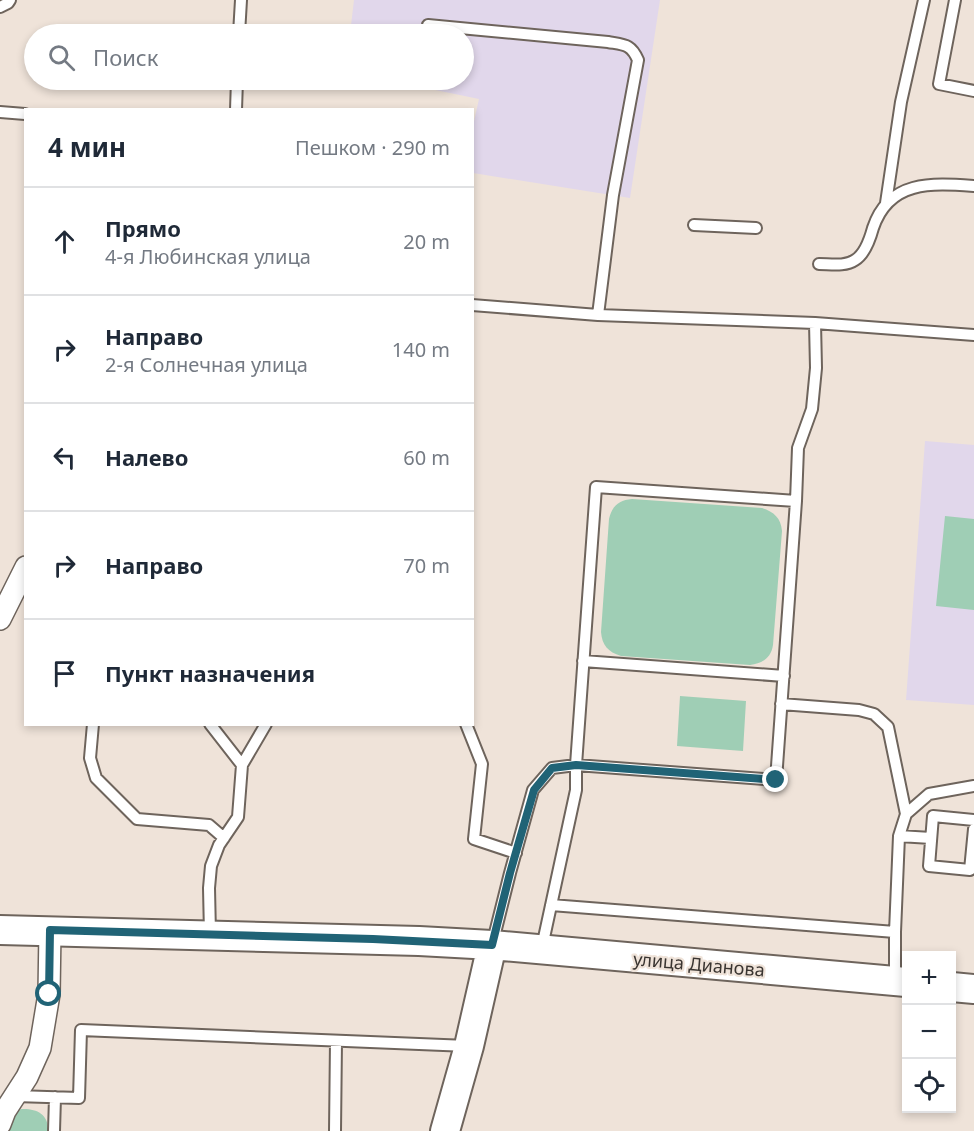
<!DOCTYPE html>
<html lang="ru">
<head>
<meta charset="utf-8">
<style>
  body { margin:0; font-family:"Noto Sans",sans-serif; background:#f2f2f3; color:#1f2937 }
  .controls { position:absolute; right:18px; bottom:18px; display:grid; overflow:hidden; border-radius:0px; box-shadow:0 3px 9px #0003 }
  .controls button { width:54px; height:54px; display:grid; place-items:center; padding:0; border:0; border-bottom:2px solid #e0e1e3; background:#fff; color:#1f2937; font:30px sans-serif }
  .stop { position:absolute; width:18px; height:18px; margin:-14px; border:4px solid #206376; border-radius:50%; background:#fff }
  .stop.end { background:#206376; border-color:#fff; box-shadow:0 2px 6px #0008 }
  .list { margin:0; padding:0; list-style:none }
  h2 { display:flex; justify-content:space-between; align-items:center; height:78px; margin:0; padding:0 24px; font-size:26px }
  h2 small { font-size:20px; font-weight:400; color:#747a83 }
  .list li { display:grid; grid-template-columns:39px 1fr auto; gap:18px; align-items:center; box-sizing:border-box; height:108px; padding:0 24px; border-top:2px solid #e0e1e3 }
  .list b { display:block; font-size:22px; white-space:nowrap }
  .list p { margin:0; font-size:20px; white-space:nowrap; color:#747a83 }
  .list em { font-size:20px; font-style:normal; color:#747a83 }
  .icon { flex:none; width:33px; height:33px; fill:none; stroke:currentColor; stroke-width:2; stroke-linecap:round; stroke-linejoin:round }
  .map { position:relative; flex:none; width:974px; height:1131px; overflow:hidden }
  .search { position:absolute; background:#fff; box-shadow:0 3px 9px #0003; left:24px; top:24px; width:450px; height:66px; display:flex; align-items:center; gap:15px; box-sizing:border-box; padding:0 21px; border-radius:33px; color:#747a83; font-size:22px }
  .panel { position:absolute; background:#fff; box-shadow:0 3px 9px #0003; left:24px; top:108px; width:450px; height:618px; border-radius:0px }
  .map>svg:first-child { display:block }
  .education { fill:#e1d7eb }
  .green { fill:#9fceb5 }
  .lines { fill:none; stroke-linecap:round; stroke-linejoin:round }
  .lane-casing { stroke:#6e645c; stroke-width:14 }
  .street-casing { stroke:#6e645c; stroke-width:24 }
  .secondary-casing { stroke:#6e645c; stroke-width:32 }
  .lane { stroke:#fff; stroke-width:10 }
  .street { stroke:#fff; stroke-width:21 }
  .secondary { stroke:#fff; stroke-width:28 }
  .route { stroke:#206376; stroke-width:8 }
  .labels { text-anchor:middle; dominant-baseline:central; stroke-width:4.5; stroke-linejoin:round; paint-order:stroke }
  .street-label { font-size:18px; fill:#3a3531; stroke:#efe3d9 }
</style>
</head>
<body>
<div class="map">
<svg width="974" height="1131" viewBox="0 0 974 1131">
  <rect width="100%" height="100%" fill="#efe3d9"/>
  <!-- education -->
  <path class="education" d="M 354,0 L 660,0 L 630,198 L 473,173 L 473,126 L 479,99 L 387,80 L 464,80 L 464,34 L 350,34 Z
    M 925,441 L 974,445 L 974,705 L 906,700 Z"/>
  <!-- green -->
  <path class="green" d="M 632,499 L 762,508 C 774,512 781,518 782,531 L 773,645 C 771,658 763,663 750,665 L 621,656 C 608,652 602,645 601,632 L 609,519 C 612,506 619,500 632,499 Z
    M 945,516 L 974,519 L 974,610 L 936,606 Z
    M 680,696 L 746,701 L 743,751 L 677,746 Z
    M 21,1109 C 36,1108 49,1114 48,1131 L 5,1131 L 14,1115 Z"/>
  <g class="lines">
    <!-- lane casing -->
    <g class="lane-casing">
      <path id="lane" d="M 955,0 L 939,84 L 974,91
        M 0,7 L 8,3 L 10,0
        M 428,25 L 608,42 C 625,45 631,44 638,60 L 613,195 L 598,315
        M 239,34 L 241,0
        M 236,110 L 237,80
        M 0,112 L 25,114
        M 886,203 L 901,102 L 924,0
        M 694,225 L 756,228
        M 819,264 C 830,264 845,267 855,260 C 865,254 870,239 873,228 C 889,180 931,183 974,186
        M 472,305 L 598,315 L 815,323 L 974,335
        M 583,661 L 784,676
        M 781,704 L 859,710 L 874,714 L 888,727 L 906,814
        M 93,724 L 90,758 L 96,778 L 137,819 L 209,825 L 224,838
        M 466,724 L 482,764 L 474,839 L 516,853
        M 242,765 L 266,724
        M 974,820 L 933,816 L 929,866 L 970,870 L 974,829
        M 899,836 L 931,838
        M 551,905 L 895,932
        M 210,934 L 209,888 L 211,866 L 219,845 L 238,817 L 242,765 L 210,724
        M 492,945 L 510,873 L 533,790 L 552,768 L 576,765 L 776,780 L 796,501 L 798,448 L 812,409 L 816,368 L 815,323
        M 542,947 L 576,790 L 576,765 L 596,487 L 796,501
        M 895,981 L 895,932 L 899,836 L 906,814 L 929,794 L 974,786
        M 15,1096 L 79,1098 L 81,1030 L 468,1046
        M 54,1131 L 55,1097
        M 335,1131 L 336,1041"/>
    </g>
    <!-- street casing -->
    <g class="street-casing">
      <path id="street" d="M 0,619 L 26,567
        M 0,1124 L 5,1111 L 27,1077 L 40,1048 L 49,994 L 50,930"/>
    </g>
    <!-- secondary casing -->
    <g class="secondary-casing">
      <path id="secondary" d="M 0,930 L 419,941 L 492,945 L 906,982
        M 952,987 L 974,989
        M 445,1131 L 469,1046 L 492,945"/>
    </g>
    <!-- lane -->
    <use href="#lane" class="lane"/>
    <!-- street -->
    <use href="#street" class="street"/>
    <!-- secondary -->
    <use href="#secondary" class="secondary"/>
  </g>
  <g class="lines">
    <!-- route -->
    <path class="route" d="M 49,994 L 50,930 L 373,939 L 492,945 L 510,873 L 534,790 L 552,768 L 576,765 L 776,780"/>
  </g>
  <g class="labels">
    <!-- street labels -->
    <g class="street-label">
      <text transform="translate(699 964) rotate(5)">улица Дианова</text>
    </g>
  </g>
</svg>
<div class="controls">
<button>+</button>
<button>−</button>
<button><svg class="icon" aria-label="locate" viewBox="0 0 24 24"><circle cx="12" cy="12" r="6"/><path d="M12 2v4M12 18v4M2 12h4M18 12h4"/></svg></button>
</div>
<div class="stop" style="left:49px;top:994px"></div>
<div class="stop end" style="left:776px;top:780px"></div>
<div class="search"><svg class="icon" aria-label="search" viewBox="0 0 24 24"><circle cx="10" cy="10" r="6"/><path d="M15 15l6 6"/></svg>Поиск</div>
<section class="panel">
<h2>4 мин<small>Пешком · 290 m</small></h2>
<ul class="list">
<li><svg class="icon" aria-label="ahead" viewBox="0 0 24 24"><path d="M12 20V5M6 11l6-6 6 6"/></svg><div><b>Прямо</b><p>4-я Любинская улица</p></div><em>20 m</em></li>
<li><svg class="icon" aria-label="right" viewBox="0 0 24 24"><path d="M7 20v-9h11M14 6l5 5-5 5"/></svg><div><b>Направо</b><p>2-я Солнечная улица</p></div><em>140 m</em></li>
<li><svg class="icon" aria-label="left" viewBox="0 0 24 24"><path d="M17 20v-9H6M10 6l-5 5 5 5"/></svg><div><b>Налево</b></div><em>60 m</em></li>
<li><svg class="icon" aria-label="right" viewBox="0 0 24 24"><path d="M7 20v-9h11M14 6l5 5-5 5"/></svg><div><b>Направо</b></div><em>70 m</em></li>
<li><svg class="icon" aria-label="arrive" viewBox="0 0 24 24"><path d="M6 21V4h12l-3 4 3 4H6"/></svg><div><b>Пункт назначения</b></div></li>
</ul>
</section>
</div>
</body>
</html>
